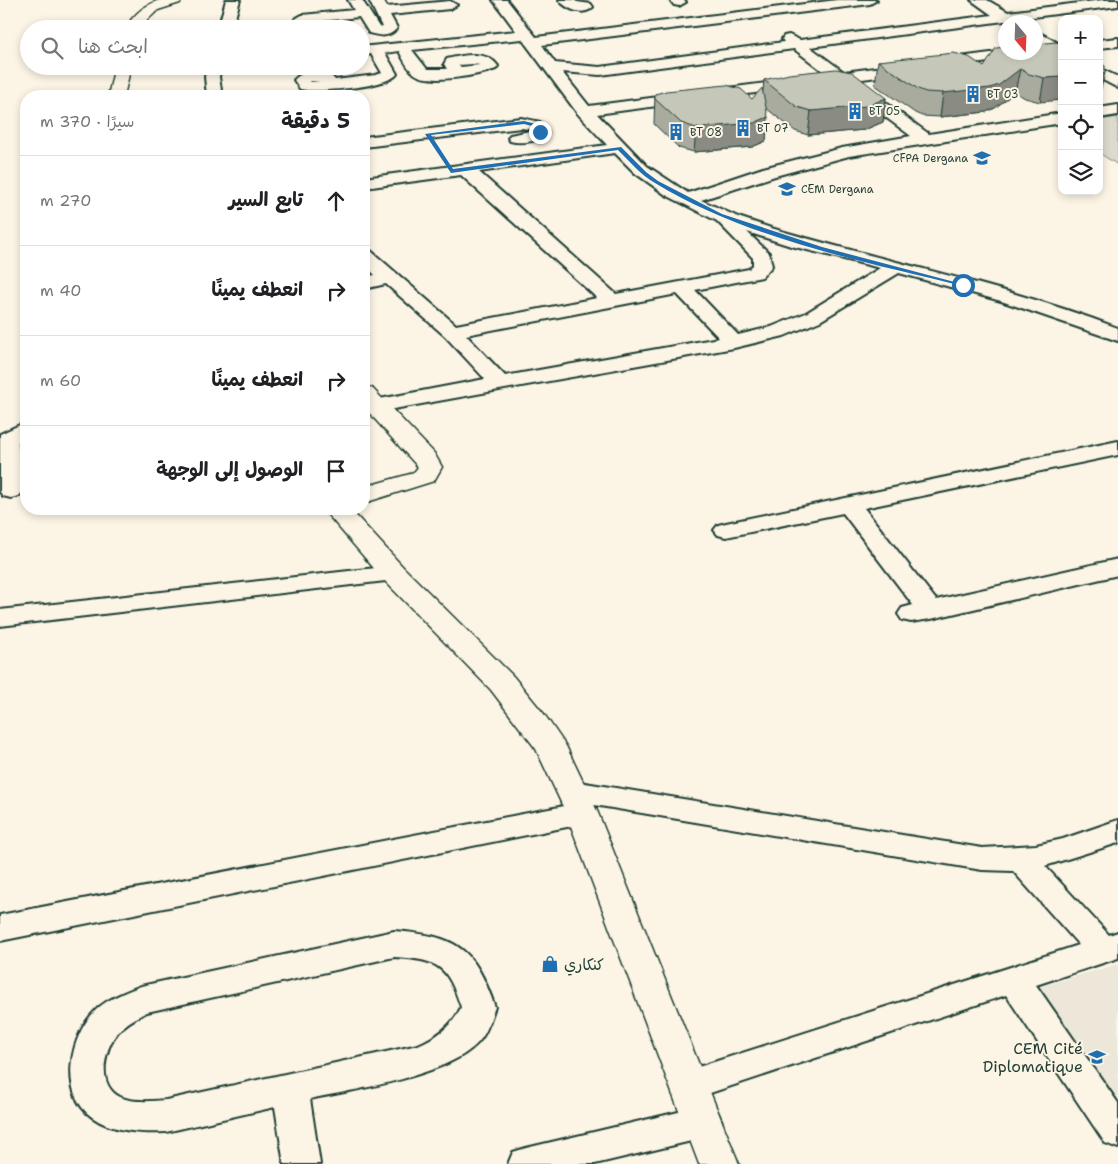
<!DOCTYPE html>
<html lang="ar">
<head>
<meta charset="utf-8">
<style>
  body { margin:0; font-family:"Shantell Sans","Playpen Sans Arabic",sans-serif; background:#f6f6f6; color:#202124; direction:rtl }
  .controls { position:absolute; right:15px; top:15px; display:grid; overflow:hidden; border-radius:10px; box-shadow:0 2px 8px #0003 }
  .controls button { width:45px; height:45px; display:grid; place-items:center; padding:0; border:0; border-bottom:1px solid #e0e0e0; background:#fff; color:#202124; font:25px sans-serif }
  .compass { position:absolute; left:998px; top:15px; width:45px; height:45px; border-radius:50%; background:#fff; box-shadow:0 2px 8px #0003; rotate:161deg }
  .stop { position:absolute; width:15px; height:15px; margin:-11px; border:4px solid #1f6fb2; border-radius:50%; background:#fff }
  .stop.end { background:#1f6fb2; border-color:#fff; box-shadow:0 1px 5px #0008 }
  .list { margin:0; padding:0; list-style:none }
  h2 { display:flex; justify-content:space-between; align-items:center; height:65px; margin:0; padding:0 20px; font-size:21px }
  h2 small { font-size:16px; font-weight:400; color:#757577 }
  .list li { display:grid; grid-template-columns:32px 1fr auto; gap:15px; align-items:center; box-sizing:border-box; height:90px; padding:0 20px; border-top:1px solid #e0e0e0 }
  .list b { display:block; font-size:19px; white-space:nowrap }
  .list em { font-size:16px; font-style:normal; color:#757577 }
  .icon { flex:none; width:28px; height:28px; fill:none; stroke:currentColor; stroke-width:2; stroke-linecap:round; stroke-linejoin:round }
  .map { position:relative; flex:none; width:1118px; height:1164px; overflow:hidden; direction:ltr }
  .search { position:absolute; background:#fff; box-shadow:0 2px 8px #0003; left:20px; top:20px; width:350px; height:55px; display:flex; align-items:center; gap:12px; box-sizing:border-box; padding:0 18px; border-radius:28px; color:#757577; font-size:19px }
  .panel { position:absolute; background:#fff; box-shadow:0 2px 8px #0003; left:20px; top:90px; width:350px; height:425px; border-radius:20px; direction:rtl }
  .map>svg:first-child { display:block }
  .built { fill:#ece7d8 }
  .green { fill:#dcdacc; stroke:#7e8c80 }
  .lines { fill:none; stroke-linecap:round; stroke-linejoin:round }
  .minor-casing { stroke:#1f3d34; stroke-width:4 }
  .tertiary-casing { stroke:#1f3d34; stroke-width:3 }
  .minor { fill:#fcf5e5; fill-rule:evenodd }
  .tertiary { fill:#fcf5e5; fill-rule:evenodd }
  .wall { fill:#a9ab9f; stroke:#1f3d34 }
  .shaded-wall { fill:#8a8b82; stroke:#1f3d34 }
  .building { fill:#c5c7b9; stroke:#1f3d34 }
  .route { fill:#1f6fb2 }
  .labels { text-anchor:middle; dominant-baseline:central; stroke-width:4; stroke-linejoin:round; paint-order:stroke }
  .far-poi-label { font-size:11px; fill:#1f3d34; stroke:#fcf5e5; text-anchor:start }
  .near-poi-label { font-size:16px; fill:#1f3d34; stroke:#fcf5e5; text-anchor:start }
</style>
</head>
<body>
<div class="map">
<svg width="1118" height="1164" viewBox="0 0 1118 1164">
  <rect width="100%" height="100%" fill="#fcf5e5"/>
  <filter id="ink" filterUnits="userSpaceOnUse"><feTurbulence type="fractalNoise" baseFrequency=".02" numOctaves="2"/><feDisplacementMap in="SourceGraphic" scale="10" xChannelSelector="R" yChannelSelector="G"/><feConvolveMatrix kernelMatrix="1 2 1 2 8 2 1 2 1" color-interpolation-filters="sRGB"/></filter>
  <g filter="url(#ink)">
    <!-- built -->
    <path class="built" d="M 1118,964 L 1118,1125 L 1032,989 Z"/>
    <!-- green -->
    <path class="green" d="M 1118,117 L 1118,165 L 1099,153 L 1099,120 Z"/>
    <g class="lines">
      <!-- minor casing -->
      <g class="minor-casing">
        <path id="minor" d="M 226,0 L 240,0 L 232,29 L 218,29 Z
          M 348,0 L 362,0 L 379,27 L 382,27 L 369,0 L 383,0 L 387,7 L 450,1 L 457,5 L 450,9 L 390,15 L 397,28 C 389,38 381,36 369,33 L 359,17 L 302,23 L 295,19 L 302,15 L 354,10 Z
          M 493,0 L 507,0 L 536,37 L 837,0 L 877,0 L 870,4 L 542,45 L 555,63 L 600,67 L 784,42 L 782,39 L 784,36 L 789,35 L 800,40 L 992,15 L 971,0 L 987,0 L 1008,12 L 1103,0 L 1118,0 L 1118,6 L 1018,19 L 1016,22 L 1004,21 L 810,47 L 844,72 L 1006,51 L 1036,52 L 1036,48 L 1039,49 L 1041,52 L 1039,55 L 1034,56 L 855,80 L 929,134 L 1062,113 L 1062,123 L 849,156 L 775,176 L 701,200 L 738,217 L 771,228 C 886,262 1005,285 1118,328 L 1118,341 L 1001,301 L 899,273 L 820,321 L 784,336 L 734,348 L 377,412 L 369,411 L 366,406 L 369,401 L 485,379 L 445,336 L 386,284 L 364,289 L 364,277 L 375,275 L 364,264 L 364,250 L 371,251 L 456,325 L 597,298 L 461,175 L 364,188 L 364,178 L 607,145 L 578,114 L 522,39 L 412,50 L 427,69 L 447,69 L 444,64 L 447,59 C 464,55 487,50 498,66 L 496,69 C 479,75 430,85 415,74 C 408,69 403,59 399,51 L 385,53 L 397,74 C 388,87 316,93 300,89 L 294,80 C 302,70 319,70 329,73 L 335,80 L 376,75 L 382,73 L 371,54 L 361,55 L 361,47 L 516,31 ZM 794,49 L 828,75 L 589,106 L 562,72 L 600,75 ZM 473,64 L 480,65 L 461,67 L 459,65 ZM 310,81 L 320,81 L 311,82 ZM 838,82 L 911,136 L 842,148 L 763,168 L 688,193 L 647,166 L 597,114 ZM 615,153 L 635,173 L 666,195 L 717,221 L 753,258 L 753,265 L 749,269 L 616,294 L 479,172 ZM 747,232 L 791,246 L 880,268 L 806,313 L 771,327 L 738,335 L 695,290 L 762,277 L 772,266 L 769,253 ZM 677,294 L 719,338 L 505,376 L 466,335 Z
          M 559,0 L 574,0 L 577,2 L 591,4 L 593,7 C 584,17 566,9 559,0 Z
          M 670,0 L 684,0 L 686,2 L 679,6 L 674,5 Z
          M 1036,31 L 1062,45 L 1062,55 L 1036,41 Z
          M 1118,38 L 1118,46 L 1099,48 L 1099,40 Z
          M 207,66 L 221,66 L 219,77 L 222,96 L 207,96 L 205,77 Z
          M 1099,68 L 1118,77 L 1118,88 L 1099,78 Z
          M 1118,105 L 1118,115 L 1099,118 L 1099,108 Z
          M 521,118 L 540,122 L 548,132 C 541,142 521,144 510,141 L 508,138 L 510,135 L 530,131 L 529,129 L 521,128 L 364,147 L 364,137 Z
          M 26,422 L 26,438 L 18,442 L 23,491 L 19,496 L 11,498 L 3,496 L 0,492 L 0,434 Z
          M 1118,441 L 1118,455 L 864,508 L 936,600 L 1118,559 L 1118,575 L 931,619 L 911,622 L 902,620 L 898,614 L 902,608 L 913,605 L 843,513 L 726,537 L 718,535 L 714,530 L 718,525 L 726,523 Z
          M 394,566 L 403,569 L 406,574 L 403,579 L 0,626 L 0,610 Z
          M 573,781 L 982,848 L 1036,845 L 1063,839 L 1118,820 L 1118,843 L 1045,866 L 1109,935 L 1118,932 L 1118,958 L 1036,985 L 1118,1103 L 1118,1148 L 1105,1143 L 1006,995 L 689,1100 L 677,1096 L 671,1085 L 677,1074 L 689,1070 L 1079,945 L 1013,871 L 982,870 L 588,804 L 592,805 L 597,813 L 592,821 L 582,824 L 0,941 L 0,915 L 580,803 L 563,798 L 558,791 L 563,784 Z
          M 394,931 C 457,936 474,947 495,1007 C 491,1017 488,1030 481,1039 C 453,1076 355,1089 310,1099 L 320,1164 L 284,1164 L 275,1107 L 166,1132 C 142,1133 113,1132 92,1117 C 58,1093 70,1034 97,1009 C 109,998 126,992 141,986 ZM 394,957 C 438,960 447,964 461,1007 C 453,1026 437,1037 418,1045 L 166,1100 C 152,1101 133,1103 120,1097 C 96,1085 104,1048 118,1032 C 126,1023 137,1017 147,1012 Z
          M 704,1106 L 717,1111 L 722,1122 L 717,1133 L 704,1138 L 595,1164 L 508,1164 L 513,1152 L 526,1148 Z"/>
      </g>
      <!-- tertiary casing -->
      <g class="tertiary-casing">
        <path id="tertiary" d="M 160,0 L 182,0 L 180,3 L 158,10 L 144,23 L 134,23 L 131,20 C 139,10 148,4 160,0 Z
          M 115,66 L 131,66 L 124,96 L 108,96 Z
          M 364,386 L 372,388 L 434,453 L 442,467 L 434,481 L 364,503 L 364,487 L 410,474 L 415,471 L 418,467 L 364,407 Z
          M 323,509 L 350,509 L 404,568 L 513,676 L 544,714 L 566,746 L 598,813 L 739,1164 L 699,1164 L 566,813 L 536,749 L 491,690 L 384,580 Z"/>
      </g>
      <!-- minor -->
      <use href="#minor" class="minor"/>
      <!-- tertiary -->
      <use href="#tertiary" class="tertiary"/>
    </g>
    <!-- wall -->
    <path class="wall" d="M 1055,42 L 1040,102 L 1025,98 L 1015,92 L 995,108 L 986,112 L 940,117 L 922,116 L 915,113 L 875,85 L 878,61 L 984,67 Z
      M 764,80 L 886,98 L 883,122 L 864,130 L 808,135 L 795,131 L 766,108 L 766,141 L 752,147 L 694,152 L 679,148 L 654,124 L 655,94 L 752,99 L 763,91 Z"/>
    <!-- shaded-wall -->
    <path class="shaded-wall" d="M 1020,69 L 1015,92 L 995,108 L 986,112 L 940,117 L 943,93 Z
      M 1099,73 L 1105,73 L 1099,96 Z
      M 1062,77 L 1062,100 L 1040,102 L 1044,78 Z
      M 886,98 L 883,122 L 864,130 L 808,135 L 811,111 Z
      M 768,117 L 766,141 L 752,147 L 694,152 L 696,128 Z"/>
    <!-- building -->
    <path class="building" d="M 1055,42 L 1062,43 L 1062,77 L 1044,78 L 1029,74 L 1020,69 L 999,85 L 990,88 L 943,93 L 926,92 L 918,89 L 878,61 L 954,53 L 969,57 L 984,67 L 996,48 L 1006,47 L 1006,52 L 1036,52 L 1036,44 Z
      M 1099,63 L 1105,66 L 1105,73 L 1099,73 Z
      M 836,69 L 852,72 L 886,98 L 867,106 L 811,111 L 797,107 L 764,80 L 789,74 Z
      M 726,85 L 741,89 L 752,99 L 762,88 L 768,117 L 754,123 L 696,128 L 681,123 L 655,99 L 655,94 L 666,91 Z"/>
  </g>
  <!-- route -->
  <path class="route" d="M 524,121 L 536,124 L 543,132 L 538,133 L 532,126 L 524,124 L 431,135 L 453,169 L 621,147 L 646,172 L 658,181 L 722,214 L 822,247 L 966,285 L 963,286 C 861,261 745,238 655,183 C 641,175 630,162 618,150 L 451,173 L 425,134 Z"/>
  <!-- icons -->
  <defs>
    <g id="building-bare" transform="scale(1.35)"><path d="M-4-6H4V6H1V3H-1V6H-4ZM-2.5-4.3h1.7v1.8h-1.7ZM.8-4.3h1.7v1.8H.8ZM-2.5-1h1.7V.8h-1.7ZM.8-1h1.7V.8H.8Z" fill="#1f6fb2" stroke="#fcf5e5" stroke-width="2.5" paint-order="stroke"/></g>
    <g id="university-bare" transform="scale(1.35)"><path d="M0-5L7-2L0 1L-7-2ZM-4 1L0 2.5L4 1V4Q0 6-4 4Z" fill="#1f6fb2" stroke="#fcf5e5" stroke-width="2.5" paint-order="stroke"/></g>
    <g id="school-bare" transform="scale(1.35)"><path d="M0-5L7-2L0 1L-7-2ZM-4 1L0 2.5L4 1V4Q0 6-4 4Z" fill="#1f6fb2" stroke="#fcf5e5" stroke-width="2.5" paint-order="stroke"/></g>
    <g id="shop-bare" transform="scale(1.35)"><path d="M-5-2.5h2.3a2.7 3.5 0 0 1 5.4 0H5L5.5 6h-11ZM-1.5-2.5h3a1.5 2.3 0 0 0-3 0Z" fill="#1f6fb2" stroke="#fcf5e5" stroke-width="2.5" paint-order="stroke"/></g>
  </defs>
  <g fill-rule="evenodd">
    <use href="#building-bare" x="973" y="94"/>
    <use href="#building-bare" x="855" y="111"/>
    <use href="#building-bare" x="743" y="128"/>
    <use href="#building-bare" x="676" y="132"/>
    <use href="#university-bare" x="982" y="158"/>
    <use href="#school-bare" x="787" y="189"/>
    <use href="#shop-bare" x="550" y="964"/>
    <use href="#school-bare" x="1097" y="1057"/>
  </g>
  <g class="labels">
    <!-- far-poi labels -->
    <g class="far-poi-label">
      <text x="987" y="94">BT 03</text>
      <text x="869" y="111">BT 05</text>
      <text x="757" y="128">BT 07</text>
      <text x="690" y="132">BT 08</text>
      <text x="968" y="158" text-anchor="end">CFPA Dergana</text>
      <text x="801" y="189">CEM Dergana</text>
    </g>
    <!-- near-poi labels -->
    <g class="near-poi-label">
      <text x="564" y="964">كنكاري</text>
      <text x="1083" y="1048" text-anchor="end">CEM Cité<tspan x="1083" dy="18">Diplomatique</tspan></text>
    </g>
  </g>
</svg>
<div class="controls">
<button>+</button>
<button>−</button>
<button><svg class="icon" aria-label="locate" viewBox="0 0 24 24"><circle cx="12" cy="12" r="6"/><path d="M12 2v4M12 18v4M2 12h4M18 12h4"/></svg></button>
<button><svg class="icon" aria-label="layers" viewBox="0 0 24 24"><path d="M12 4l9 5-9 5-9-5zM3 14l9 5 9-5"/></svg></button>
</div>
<svg class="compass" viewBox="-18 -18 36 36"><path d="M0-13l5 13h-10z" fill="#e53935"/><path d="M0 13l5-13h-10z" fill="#757577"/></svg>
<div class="stop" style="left:963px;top:285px"></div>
<div class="stop end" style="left:540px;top:132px"></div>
<div class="search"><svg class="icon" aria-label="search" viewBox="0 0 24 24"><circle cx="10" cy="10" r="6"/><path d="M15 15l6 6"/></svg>ابحث هنا</div>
<section class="panel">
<h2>5 دقيقة<small>سيرًا · 370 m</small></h2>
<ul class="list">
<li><svg class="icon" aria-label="ahead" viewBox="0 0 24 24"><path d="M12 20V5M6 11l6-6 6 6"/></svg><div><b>تابع السير</b></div><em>270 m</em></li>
<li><svg class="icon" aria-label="right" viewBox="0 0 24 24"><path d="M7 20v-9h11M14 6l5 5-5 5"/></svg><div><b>انعطف يمينًا</b></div><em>40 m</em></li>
<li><svg class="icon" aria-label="right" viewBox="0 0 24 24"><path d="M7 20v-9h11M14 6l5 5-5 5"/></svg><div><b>انعطف يمينًا</b></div><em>60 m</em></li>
<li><svg class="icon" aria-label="arrive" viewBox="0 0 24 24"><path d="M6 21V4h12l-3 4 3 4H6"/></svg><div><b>الوصول إلى الوجهة</b></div></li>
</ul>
</section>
</div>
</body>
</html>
